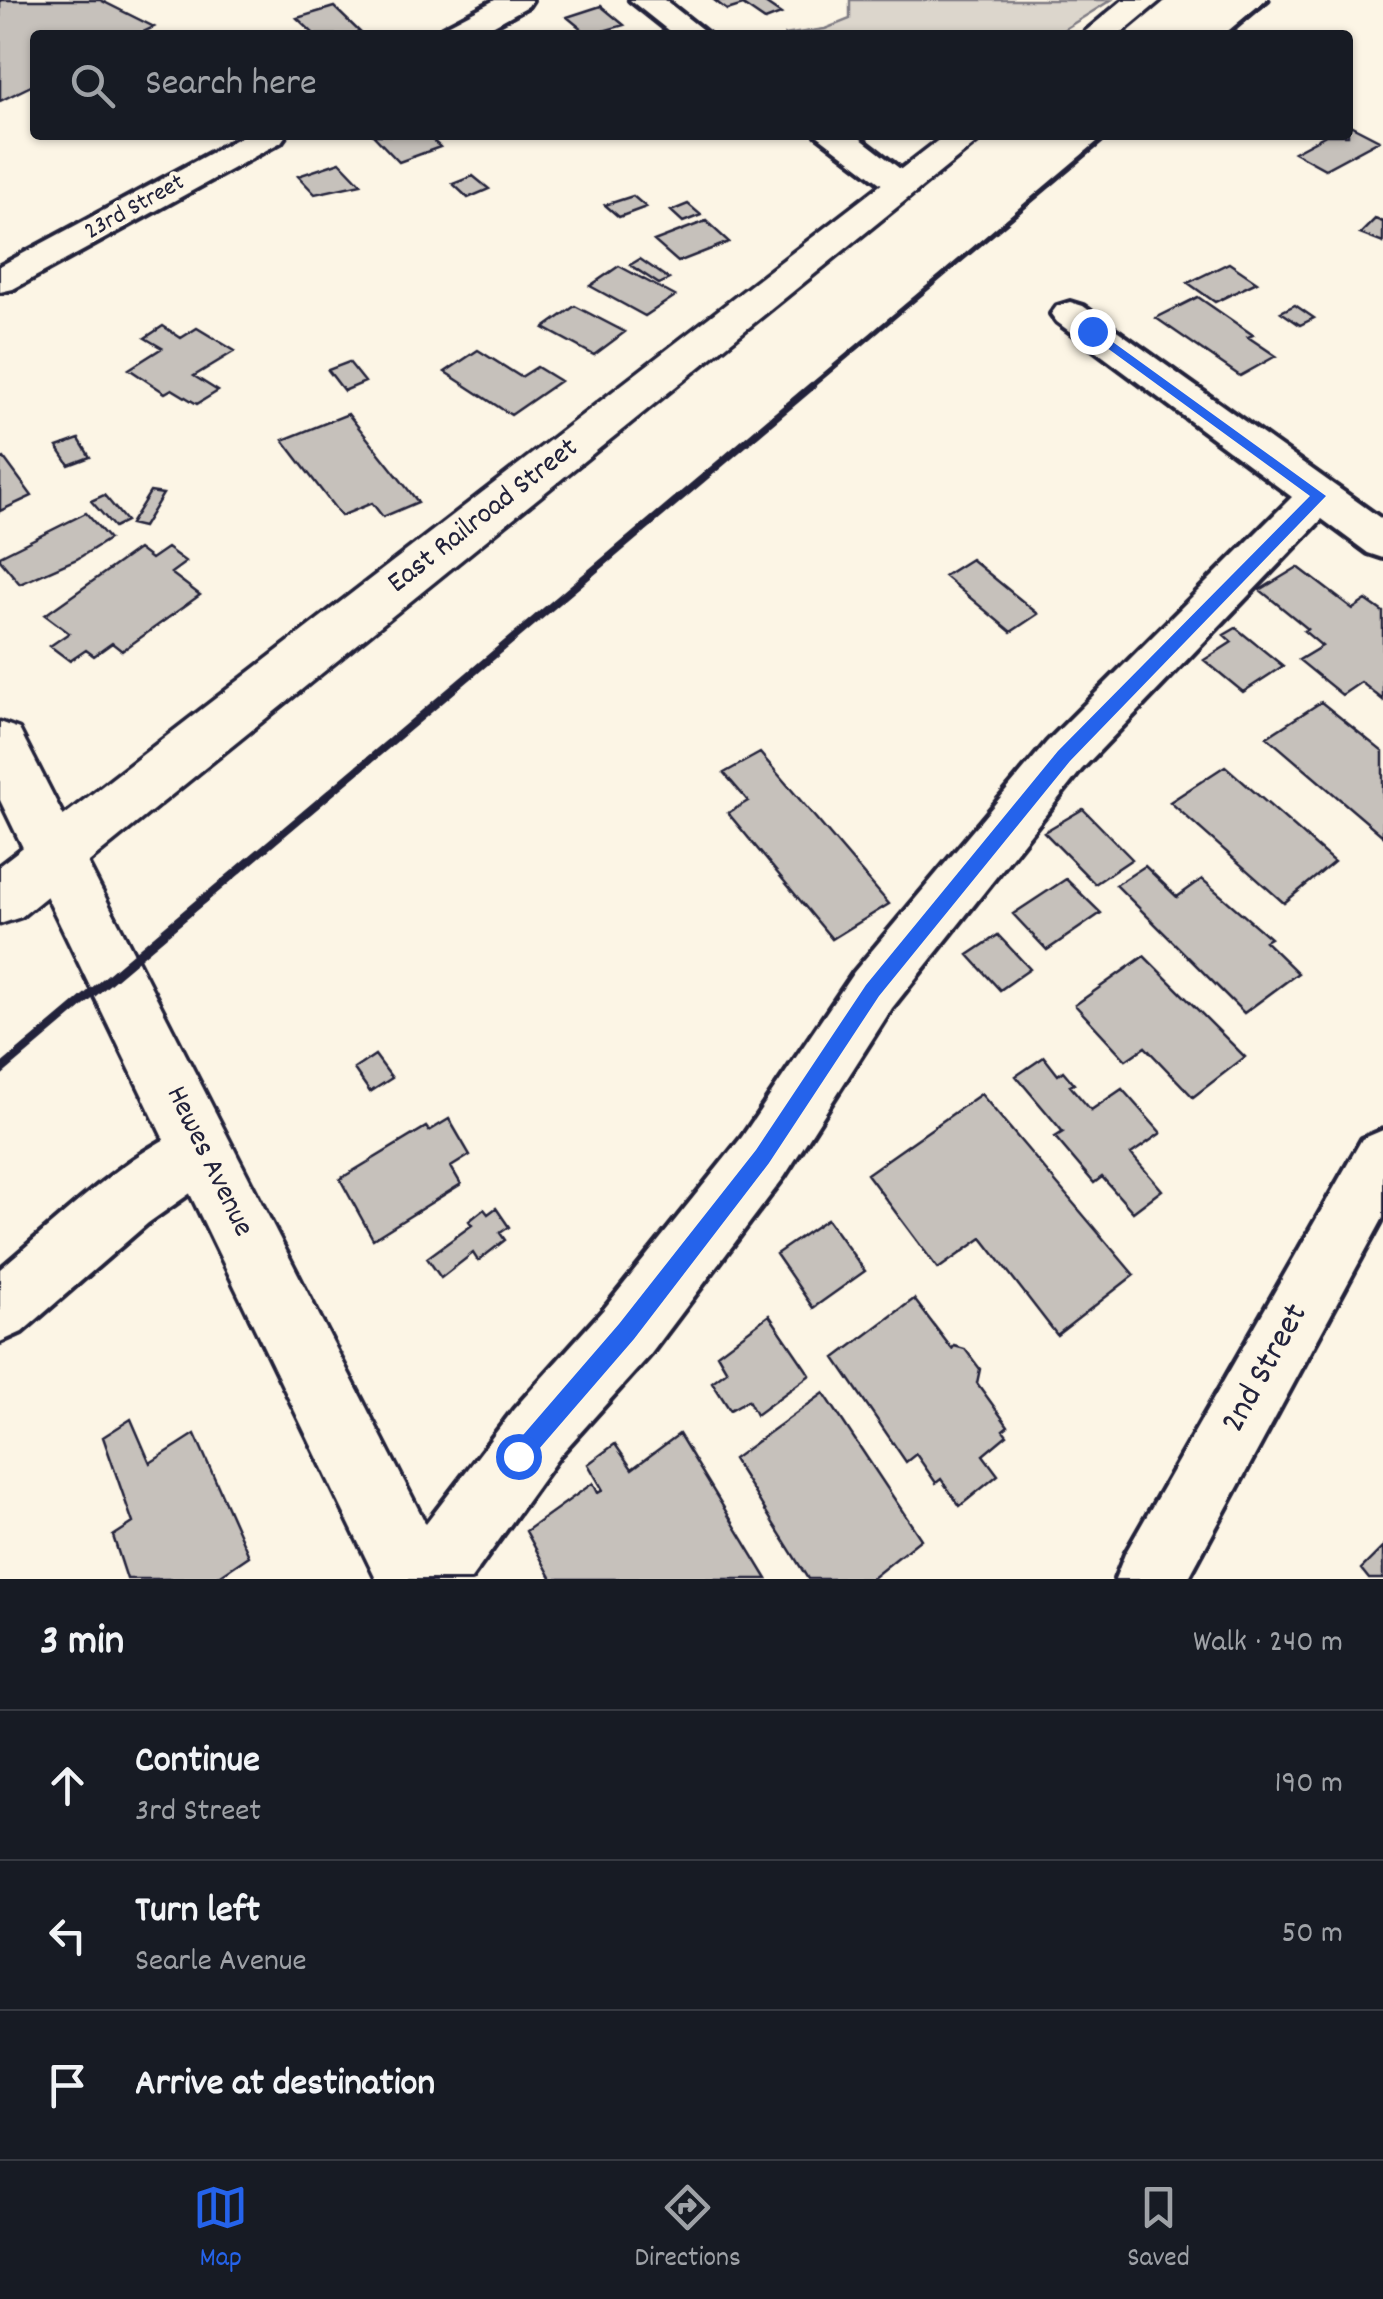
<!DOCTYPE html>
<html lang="en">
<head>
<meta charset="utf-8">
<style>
  body { margin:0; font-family:Dekko,sans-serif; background:#20242c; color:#f1f3f6 }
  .stop { position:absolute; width:30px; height:30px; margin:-22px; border:8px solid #2563eb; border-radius:50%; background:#fff }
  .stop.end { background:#2563eb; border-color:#fff; box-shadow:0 2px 10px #0008 }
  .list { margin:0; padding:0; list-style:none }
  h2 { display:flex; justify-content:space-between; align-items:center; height:130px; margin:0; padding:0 40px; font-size:42px }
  h2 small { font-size:32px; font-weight:400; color:#9ea1a6 }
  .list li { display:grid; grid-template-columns:65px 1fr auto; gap:30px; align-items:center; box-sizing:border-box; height:150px; padding:0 40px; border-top:2px solid #363941 }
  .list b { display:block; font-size:38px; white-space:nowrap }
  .list p { margin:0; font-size:32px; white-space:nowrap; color:#9ea1a6 }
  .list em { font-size:32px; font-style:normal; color:#9ea1a6 }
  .icon { flex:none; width:55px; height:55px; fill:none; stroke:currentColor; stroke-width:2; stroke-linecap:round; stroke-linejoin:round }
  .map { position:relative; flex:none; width:1383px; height:1579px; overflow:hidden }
  .search { position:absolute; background:#171b24; box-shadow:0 2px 8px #0004; left:30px; right:30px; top:30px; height:110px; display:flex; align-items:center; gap:25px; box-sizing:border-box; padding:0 35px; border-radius:10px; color:#9ea1a6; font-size:38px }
  .sheet { height:580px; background:#171b24 }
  nav { display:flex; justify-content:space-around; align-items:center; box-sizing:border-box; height:140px; border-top:2px solid #363941; background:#171b24; font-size:28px; color:#9ea1a6 }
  nav a { display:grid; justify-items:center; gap:5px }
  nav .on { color:#2563eb }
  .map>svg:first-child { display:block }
  .green { fill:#dcd6cc; stroke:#7f7c84; stroke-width:2.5 }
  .building { fill:#c6c1bb; stroke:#22223b; stroke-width:2.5 }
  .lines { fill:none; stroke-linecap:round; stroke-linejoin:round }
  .minor-casing { stroke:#22223b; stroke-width:8 }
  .tertiary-casing { stroke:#22223b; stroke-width:7 }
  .secondary-casing { stroke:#22223b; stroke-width:7 }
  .minor { fill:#fcf5e5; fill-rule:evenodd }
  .tertiary { fill:#fcf5e5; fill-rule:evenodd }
  .secondary { fill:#fcf5e5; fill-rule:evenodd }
  .rail-far2 { stroke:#22223b; stroke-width:5 }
  .rail-far1 { stroke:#22223b; stroke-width:8 }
  .rail { stroke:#22223b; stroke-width:9 }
  .route { fill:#2563eb }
  .labels { text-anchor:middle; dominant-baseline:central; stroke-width:8; stroke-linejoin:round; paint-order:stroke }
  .far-street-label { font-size:25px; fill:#22223b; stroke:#fcf5e5 }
  .street-label { font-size:30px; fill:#22223b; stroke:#fcf5e5 }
  .near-street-label { font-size:35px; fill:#22223b; stroke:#fcf5e5 }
</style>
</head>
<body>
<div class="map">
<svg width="1383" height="1579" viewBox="0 0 1383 1579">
  <rect width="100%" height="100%" fill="#fcf5e5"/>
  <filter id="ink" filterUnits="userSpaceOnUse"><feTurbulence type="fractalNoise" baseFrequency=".01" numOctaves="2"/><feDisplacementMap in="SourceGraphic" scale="20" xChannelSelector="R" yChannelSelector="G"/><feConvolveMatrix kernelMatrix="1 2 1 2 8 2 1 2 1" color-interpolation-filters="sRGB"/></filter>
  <g filter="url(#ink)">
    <!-- green -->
    <path class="green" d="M 850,0 L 1111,0 L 1055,35 L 784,35 L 825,29 L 850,19 Z"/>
    <!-- building -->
    <path class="building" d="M 0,0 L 100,0 L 154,27 L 137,35 L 35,35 L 35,84 L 0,101 Z
      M 714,0 L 766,0 L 762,1 L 781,14 L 765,20 L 743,5 L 727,10 Z
      M 601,6 L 624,25 L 589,35 L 567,17 Z
      M 334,7 L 363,35 L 315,35 L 297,18 Z
      M 1348,124 L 1379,140 L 1325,169 L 1294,152 L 1326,135 L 1348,135 Z
      M 373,135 L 427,135 L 440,147 L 399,162 Z
      M 340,162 L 361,184 L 315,194 L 298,176 Z
      M 473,176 L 489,189 L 468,198 L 453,184 Z
      M 633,196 L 646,207 L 619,217 L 605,205 Z
      M 688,204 L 701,215 L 683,222 L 671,211 Z
      M 1375,219 L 1383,222 L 1383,243 L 1360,234 Z
      M 706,221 L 729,242 L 678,262 L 654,241 Z
      M 640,259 L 669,279 L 659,284 L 630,265 Z
      M 1229,263 L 1257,282 L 1215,302 L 1188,283 Z
      M 619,266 L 675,296 L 645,316 L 590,286 Z
      M 1198,297 L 1253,335 L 1248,337 L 1276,356 L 1240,376 L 1156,318 Z
      M 1295,305 L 1314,318 L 1300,325 L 1281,312 Z
      M 575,306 L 625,332 L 594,355 L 544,328 Z
      M 163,326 L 181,338 L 197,328 L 235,351 L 194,376 L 218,391 L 197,404 L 172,389 L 165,393 L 129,369 L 162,348 L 145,338 Z
      M 478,350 L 521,377 L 537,367 L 560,381 L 511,415 L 445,372 Z
      M 349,362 L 365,382 L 344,391 L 328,370 Z
      M 348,414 L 418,502 L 383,517 L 372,503 L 341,516 L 283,440 Z
      M 79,439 L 90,457 L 69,465 L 57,447 Z
      M 4,458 L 32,496 L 0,511 L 0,460 Z
      M 150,492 L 163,494 L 143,527 L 130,524 Z
      M 104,495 L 126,521 L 114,527 L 91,501 Z
      M 86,513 L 109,539 L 77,559 L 20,584 L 0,560 L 0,556 Z
      M 167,548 L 186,562 L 171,573 L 200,595 L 122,651 L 112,643 L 94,656 L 86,650 L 70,661 L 50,646 L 69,633 L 45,615 L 138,549 L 151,559 Z
      M 971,559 L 1038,614 L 1011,632 L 944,576 Z
      M 1298,567 L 1353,609 L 1366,600 L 1383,612 L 1383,700 L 1361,682 L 1342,695 L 1299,660 L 1322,646 L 1304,631 L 1308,629 L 1260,590 Z
      M 1236,628 L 1283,666 L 1243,692 L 1204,660 L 1232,642 L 1224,635 Z
      M 1321,702 L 1383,752 L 1383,836 L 1267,737 Z
      M 760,753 L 889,904 L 832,939 L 728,813 L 748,801 L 724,773 Z
      M 1225,766 L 1334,862 L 1284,903 L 1170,802 Z
      M 1083,809 L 1132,859 L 1095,884 L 1044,832 Z
      M 1145,866 L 1177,897 L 1202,879 L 1270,938 L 1265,941 L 1298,973 L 1244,1013 L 1116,885 Z
      M 1066,879 L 1101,913 L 1047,950 L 1013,914 Z
      M 998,935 L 1030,969 L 1000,990 L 968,955 Z
      M 1144,956 L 1245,1057 L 1193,1097 L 1145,1047 L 1126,1060 L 1075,1005 Z
      M 375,1055 L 392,1078 L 370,1092 L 354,1069 Z
      M 1044,1057 L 1058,1075 L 1063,1071 L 1074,1084 L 1070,1086 L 1091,1110 L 1122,1089 L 1161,1133 L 1131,1154 L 1162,1190 L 1133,1212 L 1102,1177 L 1094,1183 L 1055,1137 L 1063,1132 L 1016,1076 Z
      M 981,1094 L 1134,1275 L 1057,1335 L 982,1238 L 938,1269 L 867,1174 Z
      M 449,1119 L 470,1155 L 451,1167 L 461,1184 L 373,1239 L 340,1179 L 426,1127 L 429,1131 Z
      M 496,1208 L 509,1227 L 500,1233 L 505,1240 L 478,1261 L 473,1253 L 441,1278 L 427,1258 L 472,1225 L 469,1221 L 484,1209 L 488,1214 Z
      M 827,1219 L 865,1271 L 813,1308 L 776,1254 Z
      M 914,1299 L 952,1349 L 954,1346 L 965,1349 L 980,1369 L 977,1383 L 1008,1426 L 1003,1430 L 1007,1435 L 983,1455 L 998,1475 L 960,1506 L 941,1479 L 936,1483 L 916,1454 L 906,1462 L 835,1358 Z
      M 769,1315 L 810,1375 L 756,1415 L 748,1400 L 730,1410 L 712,1382 L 727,1371 L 717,1354 Z
      M 824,1393 L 921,1539 L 871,1579 L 808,1579 L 733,1459 Z
      M 131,1419 L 150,1463 L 195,1434 L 249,1556 L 215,1579 L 127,1579 L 113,1536 L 133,1523 L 103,1437 Z
      M 679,1434 L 767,1579 L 552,1579 L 526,1531 L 593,1483 L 598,1493 L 603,1490 L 588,1464 L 615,1444 L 632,1469 Z
      M 1383,1547 L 1383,1579 L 1369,1579 L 1361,1569 Z"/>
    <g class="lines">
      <!-- minor casing -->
      <g class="minor-casing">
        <path id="minor" d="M 495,0 L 532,0 L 528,6 L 476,35 L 438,35 L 442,28 Z
          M 630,0 L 665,0 L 709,35 L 674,35 Z
          M 244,135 L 286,135 L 281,142 L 13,289 L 0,292 L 0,266 Z
          M 817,135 L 856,135 L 921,185 L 916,192 L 904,195 L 892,192 Z
          M 1070,302 L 1083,306 L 1383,520 L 1383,558 L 1368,553 L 1322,519 L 1081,770 L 892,1008 L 784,1177 L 650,1355 L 560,1455 L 471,1579 L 393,1579 L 403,1554 L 514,1409 L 604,1309 L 742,1137 L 854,972 L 1047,742 L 1292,497 L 1057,322 L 1051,314 L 1057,306 Z
          M 202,1121 L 223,1130 L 232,1150 L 223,1170 L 148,1223 L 22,1332 L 0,1342 L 0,1269 C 62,1217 126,1152 202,1121 Z
          M 1383,1130 L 1383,1218 L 1188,1579 L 1115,1579 L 1125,1554 L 1362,1139 Z"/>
      </g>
      <!-- tertiary casing -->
      <g class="tertiary-casing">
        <path id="tertiary" d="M 1123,0 L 1161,0 L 1119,35 L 1081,35 Z
          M 945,135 L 986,135 L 21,917 L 0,924 L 0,865 Z"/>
      </g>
      <!-- secondary casing -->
      <g class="secondary-casing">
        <path id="secondary" d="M 0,722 L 19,729 L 454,1579 L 376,1579 L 0,800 Z"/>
      </g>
      <!-- minor -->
      <use href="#minor" class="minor"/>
      <!-- tertiary -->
      <use href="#tertiary" class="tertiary"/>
      <!-- secondary -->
      <use href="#secondary" class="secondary"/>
      <!-- rail-far2 -->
      <path class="rail-far2" d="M 1227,35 L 1269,0
        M 809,388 L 1109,135"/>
      <!-- rail-far1 -->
      <path class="rail-far1" d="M 202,901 L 812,386"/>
      <!-- rail -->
      <path class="rail" d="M 0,1071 L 205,898"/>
    </g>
  </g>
  <!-- route -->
  <path class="route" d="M 1092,327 L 1326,496 L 1070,761 L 879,996 L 769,1163 L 634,1339 L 526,1464 L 518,1467 L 511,1464 L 507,1456 L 511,1449 L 619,1324 L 756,1150 L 866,985 L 1058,751 L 1310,496 L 1088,334 L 1086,331 Z"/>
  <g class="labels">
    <!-- far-street labels -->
    <g class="far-street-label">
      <text transform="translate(135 208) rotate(-29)">23rd Street</text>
    </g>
    <!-- street labels -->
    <g class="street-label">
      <text transform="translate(484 517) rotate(-38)">East Railroad Street</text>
      <text transform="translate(208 1162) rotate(64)">Hewes Avenue</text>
    </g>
    <!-- near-street labels -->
    <g class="near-street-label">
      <text transform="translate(1266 1369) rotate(-61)">2nd Street</text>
    </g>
  </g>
</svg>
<div class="stop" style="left:518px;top:1456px"></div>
<div class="stop end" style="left:1092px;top:331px"></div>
<div class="search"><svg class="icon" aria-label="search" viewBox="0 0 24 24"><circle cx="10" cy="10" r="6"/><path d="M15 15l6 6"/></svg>Search here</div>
</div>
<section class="sheet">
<h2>3 min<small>Walk · 240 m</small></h2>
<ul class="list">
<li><svg class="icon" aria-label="ahead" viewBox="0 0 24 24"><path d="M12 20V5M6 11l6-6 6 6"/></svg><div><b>Continue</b><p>3rd Street</p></div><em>190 m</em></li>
<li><svg class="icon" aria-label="left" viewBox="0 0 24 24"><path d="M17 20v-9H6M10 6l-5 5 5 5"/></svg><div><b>Turn left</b><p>Searle Avenue</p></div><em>50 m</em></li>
<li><svg class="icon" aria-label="arrive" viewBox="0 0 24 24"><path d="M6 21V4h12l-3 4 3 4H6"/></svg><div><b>Arrive at destination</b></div></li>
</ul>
</section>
<nav>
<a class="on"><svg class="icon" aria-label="map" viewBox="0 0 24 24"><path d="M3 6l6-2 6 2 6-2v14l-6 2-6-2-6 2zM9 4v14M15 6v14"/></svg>Map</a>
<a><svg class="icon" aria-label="directions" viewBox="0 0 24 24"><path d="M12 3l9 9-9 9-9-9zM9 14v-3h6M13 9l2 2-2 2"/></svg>Directions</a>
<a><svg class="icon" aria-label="saved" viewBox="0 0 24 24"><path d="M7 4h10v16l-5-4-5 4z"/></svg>Saved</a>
</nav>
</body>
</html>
